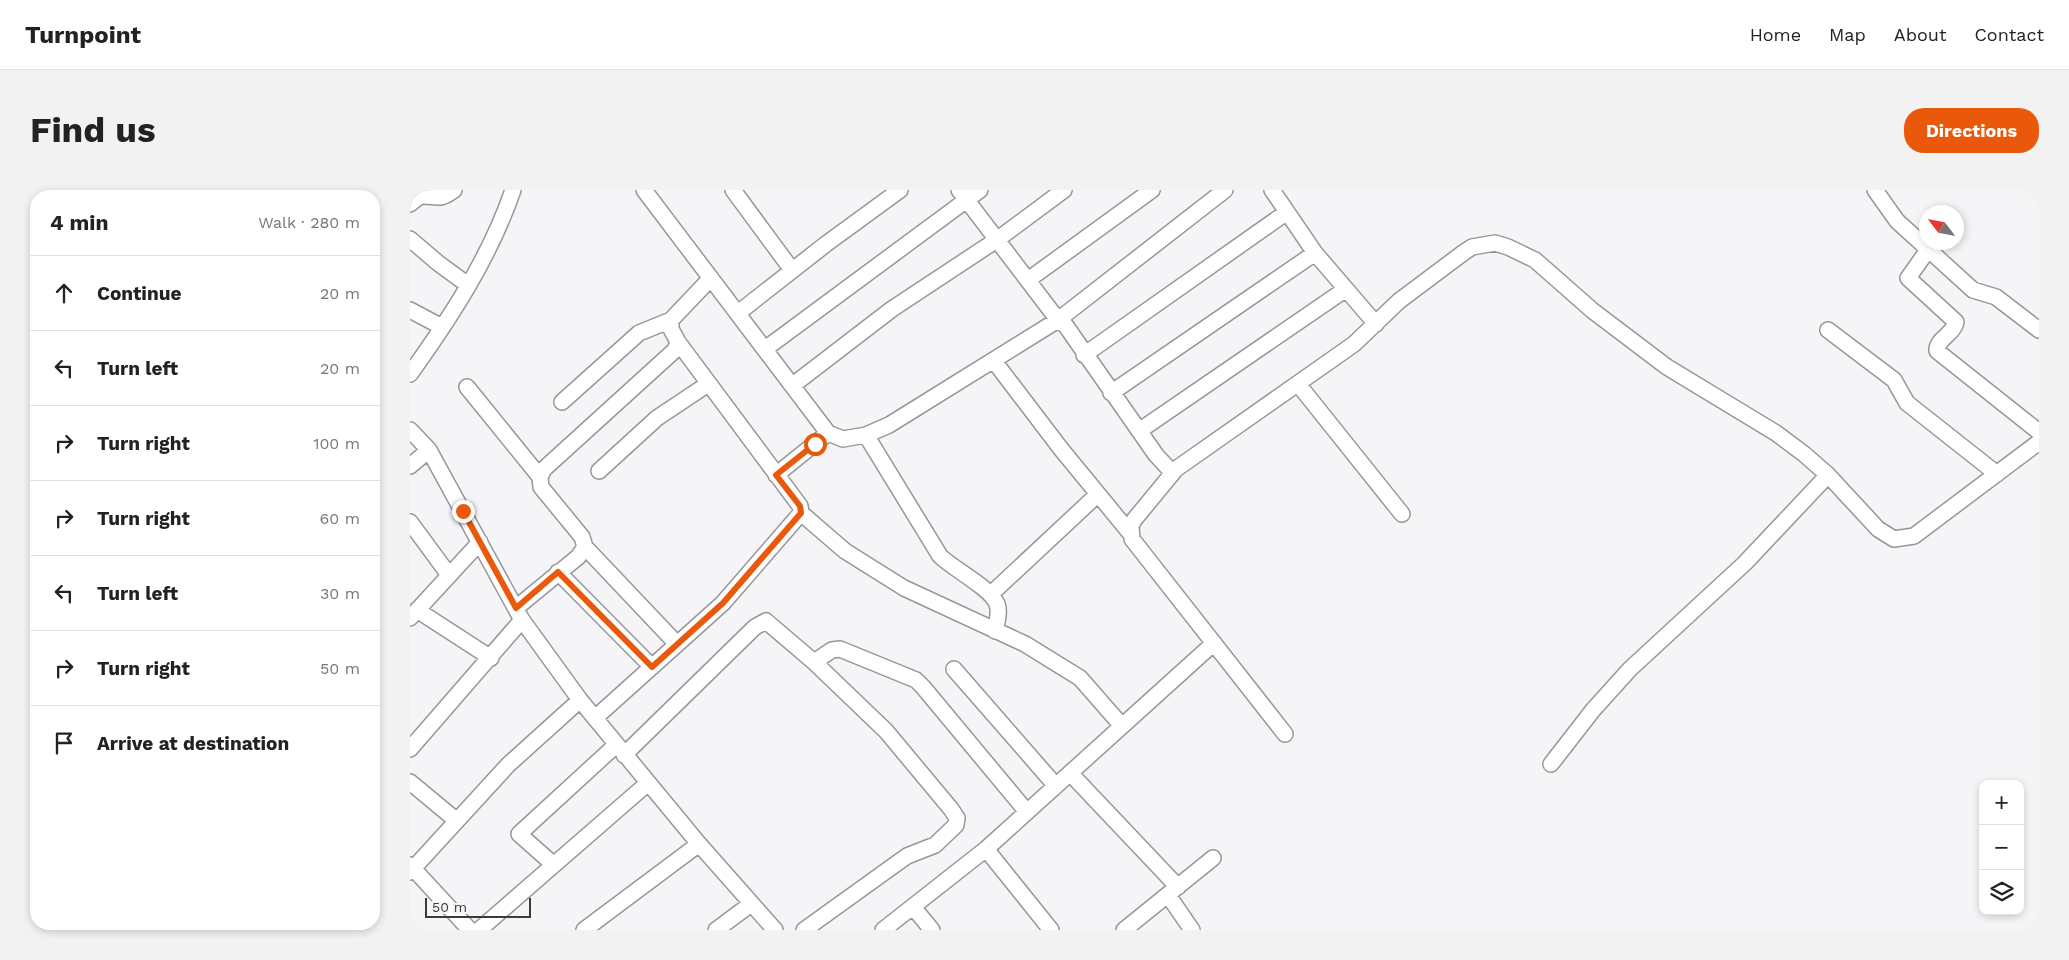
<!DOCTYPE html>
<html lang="en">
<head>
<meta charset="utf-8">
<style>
  body { margin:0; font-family:"Work Sans",sans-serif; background:#f2f2f2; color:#222 }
  .controls { position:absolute; right:15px; bottom:15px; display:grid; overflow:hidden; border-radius:10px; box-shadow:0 2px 8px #0003 }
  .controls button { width:45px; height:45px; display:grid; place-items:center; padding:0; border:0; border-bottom:1px solid #e0e0e0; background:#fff; color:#222; font:25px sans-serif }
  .compass { position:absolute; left:1509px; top:15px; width:45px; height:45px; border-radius:50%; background:#fff; box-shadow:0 2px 8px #0003; rotate:302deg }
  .scale { position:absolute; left:15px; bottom:12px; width:106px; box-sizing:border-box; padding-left:5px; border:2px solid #3b3b3c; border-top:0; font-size:14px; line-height:18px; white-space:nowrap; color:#3b3b3c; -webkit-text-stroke:4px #f5f5f8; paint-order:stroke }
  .stop { position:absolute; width:15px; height:15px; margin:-11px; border:4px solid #ea580c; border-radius:50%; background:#fff }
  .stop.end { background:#ea580c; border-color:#fff; box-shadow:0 1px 5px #0008 }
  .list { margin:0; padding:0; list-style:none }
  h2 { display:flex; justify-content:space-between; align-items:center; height:65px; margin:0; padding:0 20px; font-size:21px }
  h2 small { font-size:16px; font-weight:400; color:#767676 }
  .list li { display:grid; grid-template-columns:32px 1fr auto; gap:15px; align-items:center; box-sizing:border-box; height:75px; padding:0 20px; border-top:1px solid #e0e0e0 }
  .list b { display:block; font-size:19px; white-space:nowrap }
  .list em { font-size:16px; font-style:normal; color:#767676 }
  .icon { flex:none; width:28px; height:28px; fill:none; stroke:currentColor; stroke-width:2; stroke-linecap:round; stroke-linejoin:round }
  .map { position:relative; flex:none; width:1629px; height:740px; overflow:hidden; border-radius:20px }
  header { display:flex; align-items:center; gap:30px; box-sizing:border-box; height:70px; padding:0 25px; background:#fff; border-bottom:1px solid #e0e0e0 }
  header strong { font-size:24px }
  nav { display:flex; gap:28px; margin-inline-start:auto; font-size:18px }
  .intro { display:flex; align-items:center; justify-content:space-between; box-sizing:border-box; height:120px; padding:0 30px }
  h1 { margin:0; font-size:35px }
  .button { padding:12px 22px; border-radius:20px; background:#ea580c; color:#fff; font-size:18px; font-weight:700 }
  main { display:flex; gap:30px; padding:0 30px }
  aside { flex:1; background:#fff; border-radius:20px; box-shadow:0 2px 8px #0003 }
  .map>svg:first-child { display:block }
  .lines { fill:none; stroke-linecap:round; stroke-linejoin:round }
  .minor-casing { stroke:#97979b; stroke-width:18 }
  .minor { stroke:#fff; stroke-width:15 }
  .route { stroke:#ea580c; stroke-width:6 }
</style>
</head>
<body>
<header>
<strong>Turnpoint</strong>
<nav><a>Home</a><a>Map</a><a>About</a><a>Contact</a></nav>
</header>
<div class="intro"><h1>Find us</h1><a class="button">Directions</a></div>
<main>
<aside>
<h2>4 min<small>Walk · 280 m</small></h2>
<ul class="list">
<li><svg class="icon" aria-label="ahead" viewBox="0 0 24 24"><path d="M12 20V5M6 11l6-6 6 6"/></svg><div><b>Continue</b></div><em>20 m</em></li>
<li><svg class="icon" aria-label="left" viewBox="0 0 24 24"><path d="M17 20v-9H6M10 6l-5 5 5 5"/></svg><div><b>Turn left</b></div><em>20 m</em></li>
<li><svg class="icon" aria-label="right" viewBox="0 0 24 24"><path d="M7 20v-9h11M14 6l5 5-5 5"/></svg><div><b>Turn right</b></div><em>100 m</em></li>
<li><svg class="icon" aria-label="right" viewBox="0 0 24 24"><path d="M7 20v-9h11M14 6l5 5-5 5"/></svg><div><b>Turn right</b></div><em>60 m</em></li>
<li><svg class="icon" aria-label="left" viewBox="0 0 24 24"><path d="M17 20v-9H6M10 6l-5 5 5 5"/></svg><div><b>Turn left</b></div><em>30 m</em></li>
<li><svg class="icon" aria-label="right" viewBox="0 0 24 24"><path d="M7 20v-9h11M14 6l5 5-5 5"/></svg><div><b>Turn right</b></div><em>50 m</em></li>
<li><svg class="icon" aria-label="arrive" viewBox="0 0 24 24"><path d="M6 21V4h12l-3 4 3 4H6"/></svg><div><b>Arrive at destination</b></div></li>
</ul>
</aside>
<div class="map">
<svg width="1629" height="740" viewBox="0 0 1629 740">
  <rect width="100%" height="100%" fill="#f5f5f8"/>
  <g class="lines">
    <!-- minor casing -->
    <g class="minor-casing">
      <path id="minor" d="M 234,0 L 418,243 L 433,249 L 456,245 L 479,235 L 648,130 L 656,136 L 746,265 L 759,279 L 766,279 L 944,154 L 989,111 L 1053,63 L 1062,57 L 1085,53 L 1098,57 L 1125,70 L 1183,121 L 1257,177 L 1366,243 L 1394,264 L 1418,285 L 1468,339 L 1484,349 L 1504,346 L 1629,252
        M 323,0 L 382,80
        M 549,0 L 648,130 L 815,0
        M 862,0 L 905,63 L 966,134
        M 1465,0 L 1487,31 L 1563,100 L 1586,107 L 1629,140
        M 0,14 L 10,6 C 27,5 28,12 44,0
        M 0,49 L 28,73 L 58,95
        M 1518,60 L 1498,88 L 1546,132 C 1544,144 1526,149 1527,161 L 1629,242
        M 618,90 L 742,0
        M 0,120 L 32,137
        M 328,123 L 416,54 L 490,0
        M 1418,140 L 1484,190 L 1497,213 L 1587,284
        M 355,159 L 570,0
        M 674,165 L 877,22
        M 584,171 L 651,259 L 720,343
        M 0,184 C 41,127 80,67 103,0
        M 888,194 L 992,324
        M 383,195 L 482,119 L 588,49 L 654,0
        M 57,197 L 130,287
        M 701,203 L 905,63
        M 152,212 L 229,143 L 261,130
        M 0,240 L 19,260 L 112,430 L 170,510 L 289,654 L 365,740
        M 729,241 L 936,99
        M 456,245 L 530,366 C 543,379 581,398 587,414 C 590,422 587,432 585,441
        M 0,276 L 19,260
        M 766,279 L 724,330 L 721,336 L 722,349 L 875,544
        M 189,281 L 247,228 L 298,194
        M 366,285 L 418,243
        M 391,323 L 435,361 L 494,398 L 615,454 L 670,488 L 712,536
        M 0,332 L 39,385
        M 175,357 L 266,453
        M 148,382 L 242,477
        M 581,404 L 687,305
        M 106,418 L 168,367 L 175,357 L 172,347 L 131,297 L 130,287 L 134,279 L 265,160 L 268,152 L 261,139 L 261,130 L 301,88
        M 7,420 L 81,468
        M 0,428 L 70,352
        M 404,472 L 422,460 L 430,459 L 506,490 L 513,497 L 617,622
        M 544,479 L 646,596
        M 185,528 L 313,413 L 391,323 L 390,316 L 268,152
        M 0,559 L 112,430
        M 214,565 L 345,437 L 356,431 L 404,472 L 476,541 L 541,619 L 547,628 L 546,635 L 525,655 L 497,666 L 394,740
        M 1141,574 L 1183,520 L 1220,479 L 1335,373 L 1418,285
        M 660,583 L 768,697
        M 0,592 L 47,631
        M 576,659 L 641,740
        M 0,675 L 60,740
        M 144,675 L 109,644 L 206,555
        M 0,682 L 98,575 L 170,510
        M 758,705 L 782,740
        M 503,717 L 522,740
        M 69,740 L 238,593
        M 174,740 L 289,654
        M 306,740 L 341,714
        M 473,740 L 576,659 L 804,453
        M 714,740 L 803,668"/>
    </g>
    <!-- minor -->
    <use href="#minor" class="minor"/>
  </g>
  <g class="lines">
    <!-- route -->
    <path class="route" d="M 53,321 L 106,418 L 148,382 L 242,477 L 313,413 L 391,323 L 390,316 L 366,285 L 405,254"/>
  </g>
</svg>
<div class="controls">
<button>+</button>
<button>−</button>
<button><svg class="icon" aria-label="layers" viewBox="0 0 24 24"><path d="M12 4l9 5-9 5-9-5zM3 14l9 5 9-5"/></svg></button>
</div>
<svg class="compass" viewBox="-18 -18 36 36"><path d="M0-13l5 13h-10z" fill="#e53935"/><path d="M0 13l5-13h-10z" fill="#767676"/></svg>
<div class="scale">50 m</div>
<div class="stop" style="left:405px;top:254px"></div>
<div class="stop end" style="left:53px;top:321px"></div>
</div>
</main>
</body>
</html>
